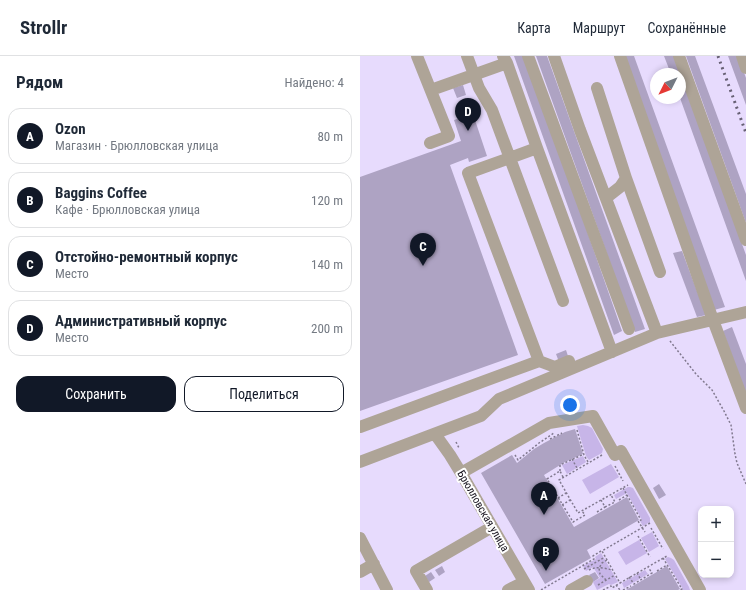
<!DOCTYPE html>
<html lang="ru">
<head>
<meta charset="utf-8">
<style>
  body { margin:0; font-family:"Roboto Condensed",sans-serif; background:#f2f2f3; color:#1f2937 }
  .controls { position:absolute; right:12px; bottom:12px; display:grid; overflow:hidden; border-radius:8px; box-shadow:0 2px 6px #0003 }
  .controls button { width:36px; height:36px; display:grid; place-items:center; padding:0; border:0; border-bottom:1px solid #e0e1e3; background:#fff; color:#1f2937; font:20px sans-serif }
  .compass { position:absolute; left:290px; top:12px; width:36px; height:36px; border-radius:50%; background:#fff; box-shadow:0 2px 6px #0003; rotate:228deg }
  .you { position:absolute; left:210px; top:349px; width:14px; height:14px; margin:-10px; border:3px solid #fff; border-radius:50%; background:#1a73e8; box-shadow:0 0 0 6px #1a73e833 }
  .badge { display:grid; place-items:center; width:26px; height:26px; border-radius:50%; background:#111827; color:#fff; font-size:13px; font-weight:700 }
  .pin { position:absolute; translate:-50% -33px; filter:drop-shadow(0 1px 2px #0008) }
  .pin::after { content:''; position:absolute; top:21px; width:14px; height:12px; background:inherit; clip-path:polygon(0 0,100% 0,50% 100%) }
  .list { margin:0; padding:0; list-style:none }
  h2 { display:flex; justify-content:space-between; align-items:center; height:52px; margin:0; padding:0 16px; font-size:17px }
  h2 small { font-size:13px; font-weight:400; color:#747a83 }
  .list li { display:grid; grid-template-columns:26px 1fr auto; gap:12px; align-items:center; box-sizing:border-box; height:56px; margin:0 8px 8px; padding:0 8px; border:1px solid #e0e1e3; border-radius:12px }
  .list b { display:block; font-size:15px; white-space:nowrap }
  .list p { margin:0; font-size:13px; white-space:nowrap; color:#747a83 }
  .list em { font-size:13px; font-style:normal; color:#747a83 }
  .actions { display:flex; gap:8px; padding:12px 16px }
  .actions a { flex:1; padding:9px 0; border:1px solid #111827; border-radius:12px; text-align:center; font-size:14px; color:#111827 }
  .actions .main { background:#111827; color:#fff }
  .map { position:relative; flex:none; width:386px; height:534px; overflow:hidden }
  header { display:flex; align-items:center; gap:24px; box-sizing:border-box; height:56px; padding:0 20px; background:#fff; border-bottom:1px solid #e0e1e3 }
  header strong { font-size:19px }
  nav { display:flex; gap:22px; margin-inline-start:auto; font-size:14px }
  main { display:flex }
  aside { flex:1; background:#fff }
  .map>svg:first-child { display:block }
  .green { fill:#c7b5e8 }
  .building { fill:#aea3c3 }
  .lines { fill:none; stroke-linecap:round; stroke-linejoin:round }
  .path { stroke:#81798f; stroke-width:1.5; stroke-dasharray:2 2; stroke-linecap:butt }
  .minor { stroke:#aea497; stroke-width:12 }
  .rail { stroke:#676074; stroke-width:3; stroke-dasharray:2 4; stroke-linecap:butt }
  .labels { text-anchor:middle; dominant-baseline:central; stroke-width:4; stroke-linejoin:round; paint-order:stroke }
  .street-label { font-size:11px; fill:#17131e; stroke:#fff }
</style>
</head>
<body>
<header>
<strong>Strollr</strong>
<nav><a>Карта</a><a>Маршрут</a><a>Сохранённые</a></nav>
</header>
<main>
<aside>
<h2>Рядом<small>Найдено: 4</small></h2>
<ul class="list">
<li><span class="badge">A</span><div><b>Ozon</b><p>Магазин · Брюлловская улица</p></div><em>80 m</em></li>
<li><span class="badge">B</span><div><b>Baggins Coffee</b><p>Кафе · Брюлловская улица</p></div><em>120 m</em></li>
<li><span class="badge">C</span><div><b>Отстойно-ремонтный корпус</b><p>Место</p></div><em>140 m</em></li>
<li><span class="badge">D</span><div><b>Административный корпус</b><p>Место</p></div><em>200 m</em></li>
</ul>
<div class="actions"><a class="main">Сохранить</a><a>Поделиться</a></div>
</aside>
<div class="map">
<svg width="386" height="534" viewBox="0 0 386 534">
  <rect width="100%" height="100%" fill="#e7dbfd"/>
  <!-- green -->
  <path class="green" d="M 223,369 L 228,370 L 232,372 L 243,393 L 242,397 L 229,404 L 226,400 L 217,370 Z
    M 223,400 L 226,406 L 207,418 L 202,409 Z
    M 251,408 L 259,421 L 230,438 L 222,424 Z
    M 268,431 L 270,431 L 273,432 L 290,462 L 290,466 L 283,470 L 280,465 L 282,464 L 267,437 L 256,443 L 254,439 Z
    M 292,476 L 299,490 L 289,496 L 281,482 Z
    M 279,484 L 287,497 L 266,509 L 258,496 Z
    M 241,497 L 258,526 L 251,529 L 249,528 L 237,534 L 233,526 L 240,522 L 233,511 L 226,515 L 223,510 L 236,503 L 235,501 Z
    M 308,501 L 311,502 L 314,504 L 329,531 L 330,534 L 322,534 L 323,533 L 305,503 Z
    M 285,514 L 288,518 L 264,532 L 262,527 Z"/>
  <!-- building -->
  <path class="building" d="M 154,0 L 164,0 L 220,155 L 262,275 L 254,279 Z
    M 176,0 L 187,0 L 285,273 L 275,276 Z
    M 263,0 L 274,0 L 365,251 L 354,254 Z
    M 304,0 L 314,0 L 386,199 L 386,225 L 320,42 L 320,18 L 311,18 Z
    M 326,0 L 335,0 L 386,138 L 386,167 Z
    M 368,0 L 378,0 L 386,22 L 386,49 Z
    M 103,29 L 106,39 L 97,42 L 93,32 Z
    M 113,58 L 127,100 L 109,106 L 108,102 L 90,109 L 158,299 L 0,355 L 0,121 L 101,85 L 94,64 Z
    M 322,195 L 346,259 L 337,261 L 313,197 Z
    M 372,271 L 386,308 L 386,338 L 363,275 Z
    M 206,294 L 209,303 L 199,306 L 196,298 Z
    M 215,373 L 223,398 L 205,406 L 184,419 L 214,471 L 267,441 L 279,464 L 227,494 L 231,502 L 185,528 L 121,417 L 152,399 L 157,407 L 174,393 L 184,387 L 205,376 Z
    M 299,428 L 306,439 L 299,443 L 293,432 Z
    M 82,510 L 85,516 L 79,520 L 75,514 Z
    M 307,510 L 320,533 L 318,534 L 266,534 Z
    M 71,516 L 75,522 L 69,526 L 65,520 Z
    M 235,516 L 239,522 L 233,526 L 229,519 Z"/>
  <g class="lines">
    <!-- path -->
    <path class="path" d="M 310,285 L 336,318 L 352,334 L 364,355 L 371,369 L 375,398 L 377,407 L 386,428
      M 217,374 L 224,399 L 228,406
      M 190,383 L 202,377
      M 96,386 L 99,392
      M 155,399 L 158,404 L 179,387 L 194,377
      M 242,399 L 199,424 L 218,457 L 268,429
      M 212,403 L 217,412
      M 255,410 L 263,425
      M 200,415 L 200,409 L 222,399
      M 203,421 L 200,415 L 187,423 L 213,466 L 225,459 L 222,455
      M 263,432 L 281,464 L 278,465 L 285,476
      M 198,442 L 206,437
      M 241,444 L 245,451 L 255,446 L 251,439
      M 259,444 L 267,439
      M 202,449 L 210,444
      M 237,456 L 245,451
      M 290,467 L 242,495 L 260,527 L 307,500
      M 291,472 L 303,493
      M 278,480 L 290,501
      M 303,502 L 322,533 L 320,534
      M 224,513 L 245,501
      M 229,514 C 236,510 245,512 252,514
      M 297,515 L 307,509
      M 277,517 L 281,524
      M 269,521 L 274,528 L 292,517 L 288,511
      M 246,524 L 240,518 L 239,512 L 242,507 L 247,504
      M 238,529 L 255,519
      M 256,529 L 260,534
      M 181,534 L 234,503 L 233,500 L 241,495
      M 243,534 L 251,530 L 252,532 L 260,527
      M 263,534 L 271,530"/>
    <!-- minor -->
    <path class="minor" d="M 57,0 L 89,80 L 70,87
      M 107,0 L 119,32 L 132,54 L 203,245
      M 143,0 L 147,7 L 177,92 L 252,296
      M 168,0 L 269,273
      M 194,0 L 220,74 L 297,277
      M 260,0 L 353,264 L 386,352
      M 319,0 L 386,184
      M 382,0 L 386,12
      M 237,32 L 266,122 L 260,131 L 246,142
      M 71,34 L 147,7
      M 266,122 L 300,216
      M 179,305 L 195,311 L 209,305
      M 0,371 L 179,305 L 108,117 L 177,92
      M 75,378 L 90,399 L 101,417 L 169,534
      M 0,406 L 121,360 L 139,343 L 297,277 L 386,256
      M 101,417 L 189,367 L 233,360 L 255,399 L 261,395 L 340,534
      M 0,482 L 27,534
      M 0,516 L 14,508
      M 67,534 L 56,515 L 132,471
      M 148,534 L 164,526
      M 211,534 L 227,525"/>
    <!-- rail -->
    <path class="rail" d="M 358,0 L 386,77"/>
  </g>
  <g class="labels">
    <!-- street labels -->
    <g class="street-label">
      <text transform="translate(123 455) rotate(60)">Брюлловская улица</text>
    </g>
  </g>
</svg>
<div class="controls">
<button>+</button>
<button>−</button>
</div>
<svg class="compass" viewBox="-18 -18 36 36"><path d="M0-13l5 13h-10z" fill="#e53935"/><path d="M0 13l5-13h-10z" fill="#747a83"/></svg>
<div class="you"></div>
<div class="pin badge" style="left:184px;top:459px">A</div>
<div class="pin badge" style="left:186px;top:515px">B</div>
<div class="pin badge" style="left:63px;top:210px">C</div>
<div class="pin badge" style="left:108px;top:75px">D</div>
</div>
</main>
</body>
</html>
